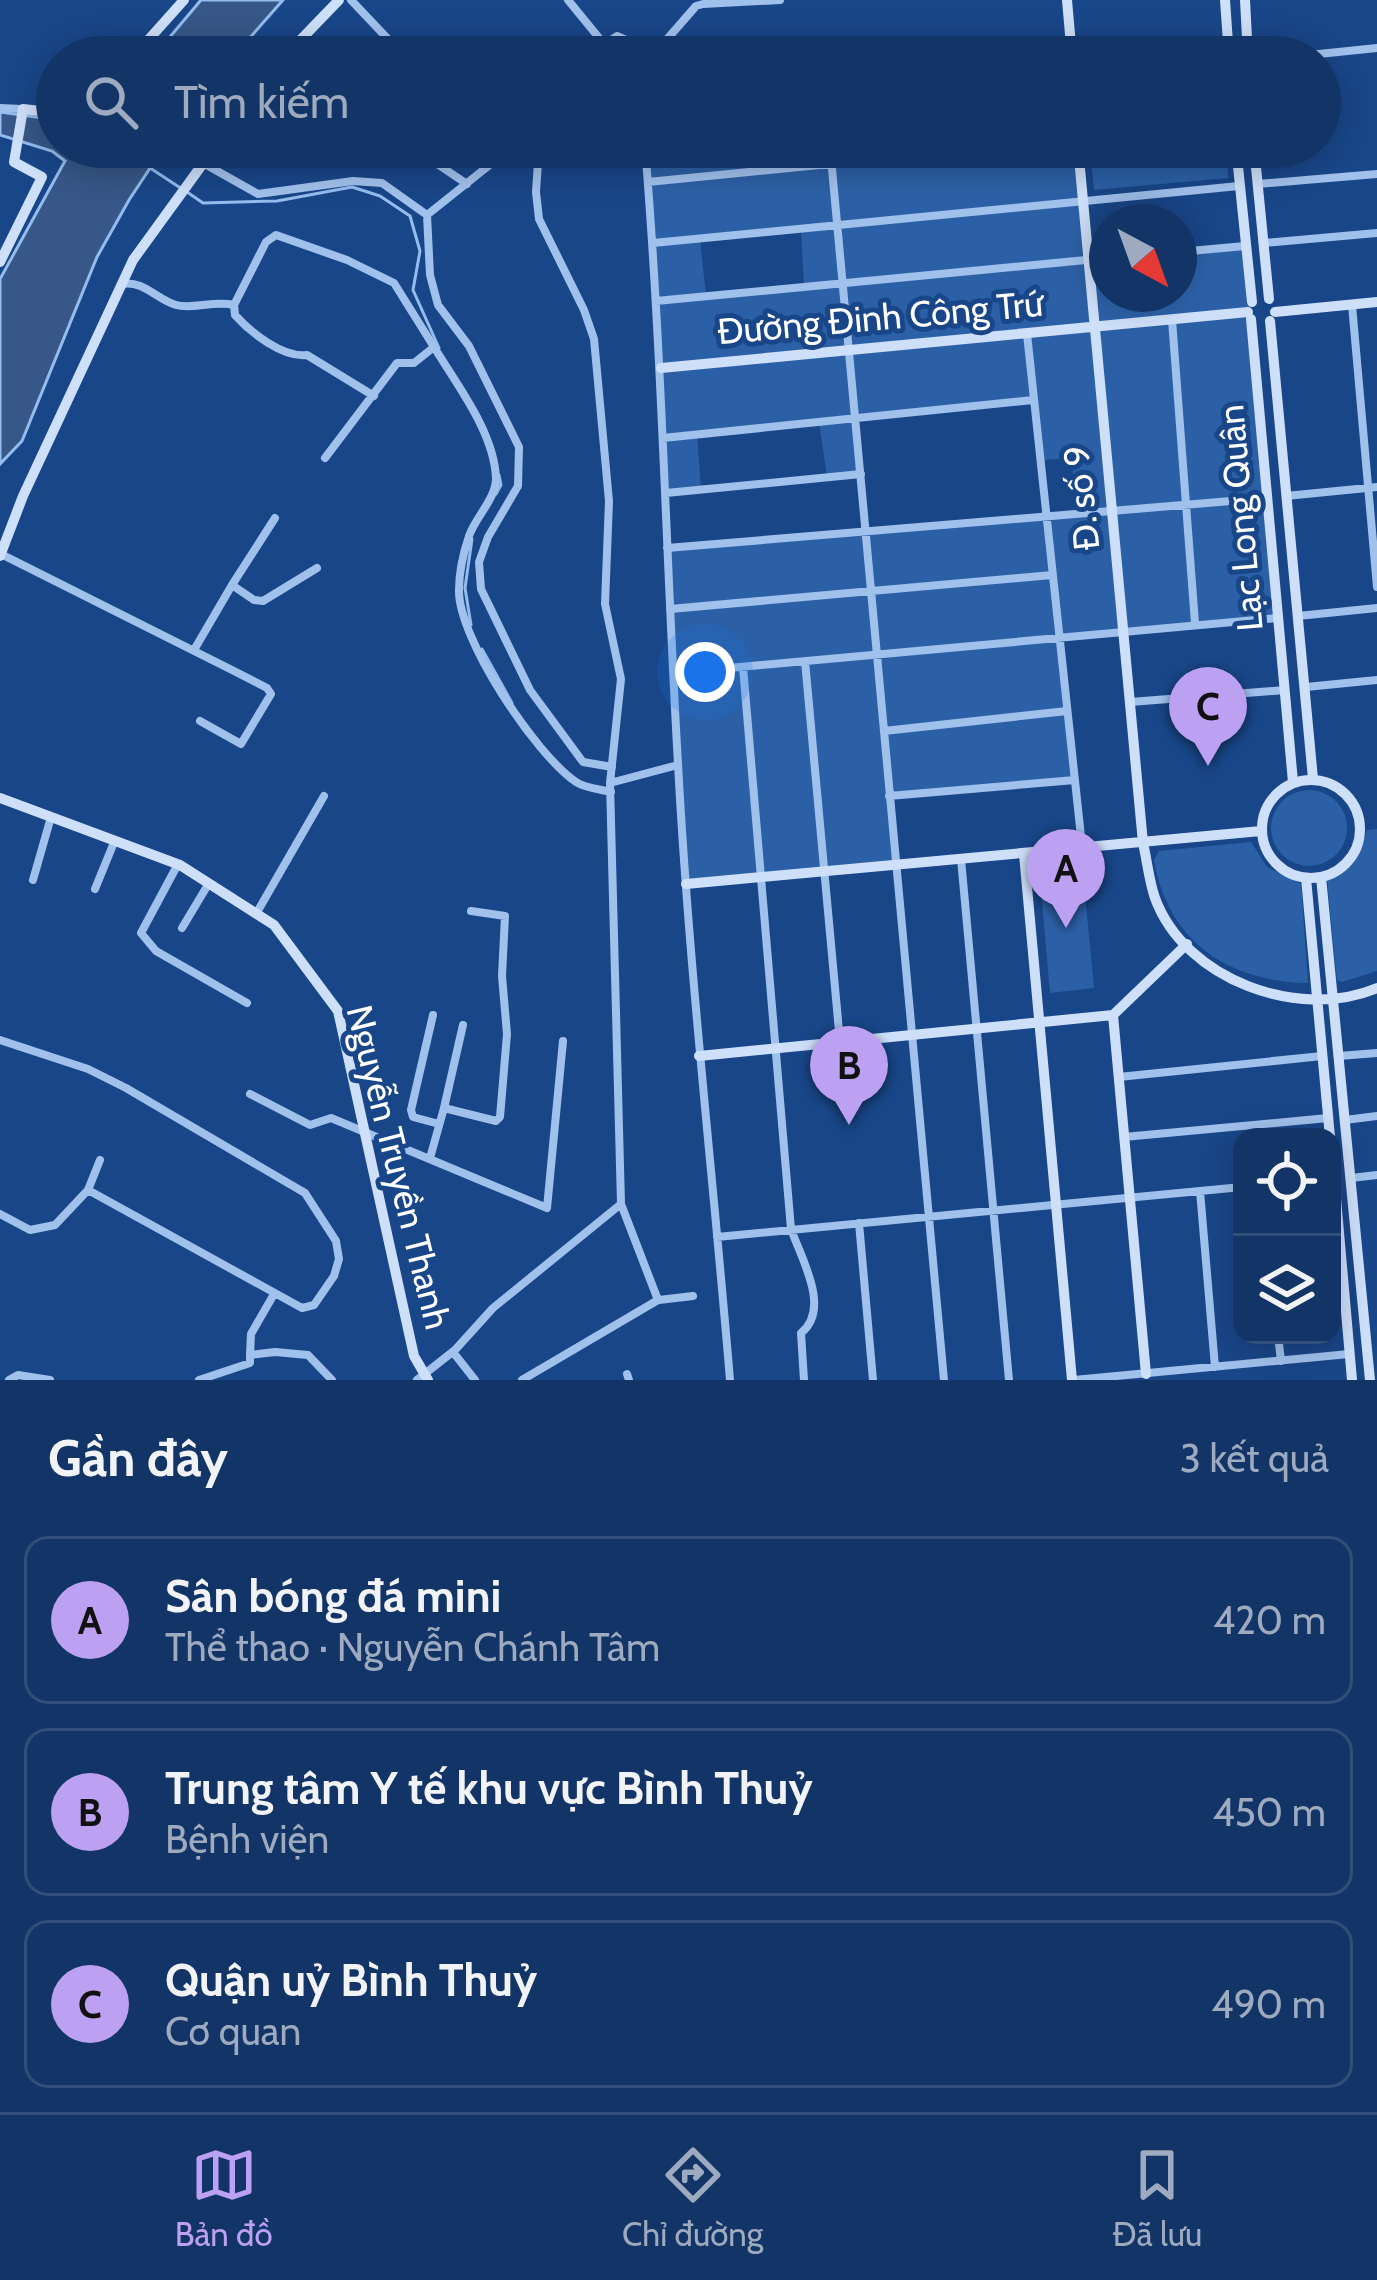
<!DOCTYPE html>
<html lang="vi">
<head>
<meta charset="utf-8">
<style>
  body { margin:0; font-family:Cabin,sans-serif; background:#203f6f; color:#f1f3f6 }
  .controls { position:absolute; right:36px; bottom:36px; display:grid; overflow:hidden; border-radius:24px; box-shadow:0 6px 30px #0003 }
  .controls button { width:108px; height:108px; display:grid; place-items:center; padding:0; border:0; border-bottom:3px solid #324f7a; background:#133466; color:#f1f3f6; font:60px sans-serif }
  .compass { position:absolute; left:1089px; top:204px; width:108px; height:108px; border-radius:50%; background:#133466; box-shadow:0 6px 30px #0003; rotate:139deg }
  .you { position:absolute; left:705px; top:672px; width:42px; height:42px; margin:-30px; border:9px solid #fff; border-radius:50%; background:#1a73e8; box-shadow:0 0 0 18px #1a73e833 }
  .badge { display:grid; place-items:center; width:78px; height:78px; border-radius:50%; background:#bca0f2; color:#111; font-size:39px; font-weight:700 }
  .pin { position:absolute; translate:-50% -99px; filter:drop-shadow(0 3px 6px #0008) }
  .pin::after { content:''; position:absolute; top:63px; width:42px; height:36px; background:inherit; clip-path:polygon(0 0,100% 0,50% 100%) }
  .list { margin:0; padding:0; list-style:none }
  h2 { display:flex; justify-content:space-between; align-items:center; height:156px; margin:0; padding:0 48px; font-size:51px }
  h2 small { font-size:39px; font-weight:400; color:#9daabf }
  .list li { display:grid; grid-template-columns:78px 1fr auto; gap:36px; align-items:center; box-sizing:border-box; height:168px; margin:0 24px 24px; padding:0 24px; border:3px solid #324f7a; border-radius:24px }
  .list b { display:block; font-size:45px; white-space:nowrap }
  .list p { margin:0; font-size:39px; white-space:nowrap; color:#9daabf }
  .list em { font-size:39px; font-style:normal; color:#9daabf }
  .icon { flex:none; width:66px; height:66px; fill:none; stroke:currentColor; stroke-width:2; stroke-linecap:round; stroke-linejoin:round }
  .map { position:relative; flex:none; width:1377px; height:1380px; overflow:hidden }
  .search { position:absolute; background:#133466; box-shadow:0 6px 30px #0003; left:36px; right:36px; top:36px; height:132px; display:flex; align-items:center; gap:30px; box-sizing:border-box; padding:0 42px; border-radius:66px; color:#9daabf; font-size:45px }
  .sheet { height:732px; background:#133466 }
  nav { display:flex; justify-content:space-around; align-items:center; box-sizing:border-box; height:168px; border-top:3px solid #324f7a; background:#133466; font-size:33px; color:#9daabf }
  nav a { display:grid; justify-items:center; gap:6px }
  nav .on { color:#bca0f2 }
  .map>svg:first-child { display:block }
  .green { fill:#2c60a6; fill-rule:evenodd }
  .water { fill:#365787; stroke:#94bcef; stroke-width:3 }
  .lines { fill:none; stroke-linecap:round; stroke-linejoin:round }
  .stream { stroke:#94bcef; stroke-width:3 }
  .street { stroke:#a1c1ed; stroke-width:8 }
  .secondary { stroke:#cedff9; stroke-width:10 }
  .labels { text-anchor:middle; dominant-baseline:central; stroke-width:10; stroke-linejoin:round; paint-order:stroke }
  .street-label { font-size:36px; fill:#fff; stroke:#194688 }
</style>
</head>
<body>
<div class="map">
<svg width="1377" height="1380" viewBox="0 0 1377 1380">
  <rect width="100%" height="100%" fill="#194688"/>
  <!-- green -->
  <path class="green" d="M 645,147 L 1078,147 L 1089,259 L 1107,258 L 1107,294 L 1179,294 L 1179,252 L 1245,246 L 1280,618 L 1060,637 L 1072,778 L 890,794 L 896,867 L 686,884 L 667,548 L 1075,513 L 1072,458 L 1043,460 L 1033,400 L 855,418 L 861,474 L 827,477 L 819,422 L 697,435 L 701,489 L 666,493 ZM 801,228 L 804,287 L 706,296 L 700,239 Z
    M 1090,147 L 1226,147 L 1228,178 L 1094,190 Z
    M1271 828a38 38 0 1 1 76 0a38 38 0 1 1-76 0Z
    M 1377,829 L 1377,971 L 1342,982 L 1337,980 L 1327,880 C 1350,869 1360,854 1367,830 Z
    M 1251,842 L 1267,867 L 1301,884 L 1308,983 C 1228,982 1167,940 1154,860 L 1159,851 Z
    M 1082,863 L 1094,988 L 1050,993 L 1039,867 Z"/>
  <!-- water -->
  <path class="water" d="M 201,0 L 283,0 L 233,57 L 153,57 Z
    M 0,112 L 57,120 L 57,147 L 164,147 L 129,200 L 97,257 L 22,441 L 0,464 L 0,279 L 65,161 L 52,151 L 0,135 Z"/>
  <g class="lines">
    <!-- stream -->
    <path class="stream" d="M 147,166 L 179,187
      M 187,192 L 203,203 L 277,201 L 352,187 L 380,196 L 410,216 L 420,251 L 413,290 L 439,348
      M 496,494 L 501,485 L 499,475
      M 471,625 L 465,588 L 472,539
      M 482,649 L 512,703"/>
    <!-- street -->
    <path class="street" d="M 351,0 L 405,57
      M 568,0 L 604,44
      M 586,57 L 617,36 L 655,53 L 696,6 L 703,4 L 780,0
      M 1290,57 L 1377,48
      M 0,108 L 22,109
      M 412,147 L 467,184
      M 539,147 L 536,192 L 539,219 L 584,310 L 594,339 L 609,501 L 605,604 L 621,679 L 610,783
      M 645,147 C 662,352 666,558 678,764 C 689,970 713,1175 730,1380
      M 830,147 L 944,1380
      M 203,163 L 258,194 L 353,181 L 382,183 L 427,215 L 512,147
      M 648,182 L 999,147
      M 1257,184 L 1377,174
      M 427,215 L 430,275 L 438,305 L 469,346 L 519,447 L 518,486 L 488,537 L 479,562 L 481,589 L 530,690 L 583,762 L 612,767
      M 653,243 L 1239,186
      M 1264,243 L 1377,233
      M 1179,252 L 1245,246
      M 122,284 C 143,280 156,299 176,305 C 192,310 214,300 234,305 L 266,242 L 276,235 L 347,260 L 394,283 L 434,347 L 414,363 L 397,363 L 325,458
      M 656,301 L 1107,258
      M 234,305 L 235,315 C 251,333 283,358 307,355 L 374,396
      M 1352,305 L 1377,587
      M 1172,320 L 1195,623
      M 1027,334 L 1082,846
      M 434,347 C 457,385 494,432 496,478 C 496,499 476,516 469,536 C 464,551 459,573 459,590 C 458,638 535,754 576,782 C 585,788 599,789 611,792
      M 663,438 L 1033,400
      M 666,493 L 861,474
      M 1286,496 L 1377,487
      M 667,548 L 1267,498
      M 1,554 L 232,670 L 267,688 L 271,694 L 241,744 L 200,721
      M 232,585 L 275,518
      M 670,609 L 1052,575
      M 1298,616 L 1377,608
      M 194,650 L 232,585 L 254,600 L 263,601 L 317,568
      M 805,661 L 840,1042
      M 743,667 L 791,1229 C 802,1260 831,1309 801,1333 L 804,1380
      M 674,673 L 1278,618
      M 1306,687 L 1377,680
      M 1130,702 L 1285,690
      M 884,731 L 1067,711
      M 889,796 L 1075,780
      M 961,859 L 1009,1380
      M 178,864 L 141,933 L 156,951 L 247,1003
      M 33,880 L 51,817
      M 95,889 L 115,840
      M 256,914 L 324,796
      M 182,928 L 209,883
      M 433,1015 L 411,1110 L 413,1117 L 439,1124
      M 0,1040 L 88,1069 L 126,1088 L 305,1193 L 336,1241 L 339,1259 L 334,1276 L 314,1305 L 302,1308 L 88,1190 L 55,1225 L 30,1230 L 0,1214
      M 1339,1056 L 1377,1053
      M 1119,1077 L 1322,1056
      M 250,1094 L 310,1125 L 331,1118 L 547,1208 L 563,1041
      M 444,1108 L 463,1025
      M 1345,1120 L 1377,1116
      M 1124,1137 L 1328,1118
      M 430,1158 L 444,1108 L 496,1121 L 500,1117 L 507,1034 L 502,976 L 505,916 L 471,911
      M 1351,1178 L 1377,1175
      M 88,1190 L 100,1160
      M 1200,1191 L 1215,1367
      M 859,1223 L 873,1380
      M 717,1237 L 1242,1187
      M 659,1300 L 693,1296
      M 1278,1335 L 1281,1361
      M 453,1352 L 475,1380
      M 250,1355 L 251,1334 L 274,1294
      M 627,1374 L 629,1380
      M 9,1380 L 18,1375 L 50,1380
      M 199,1380 L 250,1363 L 250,1355 L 275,1352 L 308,1355 L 332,1380
      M 417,1380 L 455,1350 L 493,1308 L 621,1204
      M 522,1380 L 658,1300 L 621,1204 L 610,783 L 678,765
      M 1074,1380 L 1349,1354"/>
    <!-- secondary -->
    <path class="secondary" d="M 1067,0 L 1072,57
      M 1225,0 L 1229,57
      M 1245,0 L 1248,57
      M 133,57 L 184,0
      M 284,57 L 339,0
      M 1078,147 L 1143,843 C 1147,860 1149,881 1155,898 C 1185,980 1299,1021 1377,988
      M 1236,147 L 1252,302
      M 1254,147 L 1269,299
      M 0,262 L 42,177 L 14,162 L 23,109 L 57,113
      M 1275,312 L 1377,302
      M 1251,319 L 1293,782
      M 1270,321 L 1313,779
      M 661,368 L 1248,312
      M 0,556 L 23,496 L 133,260 L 215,147
      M1262 829a49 49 0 1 1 98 0a49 49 0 1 1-98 0Z
      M 0,798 L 180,865 L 274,925 L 338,1011 L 414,1356 L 428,1380
      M 1024,854 L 1072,1380
      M 1321,877 L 1370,1380
      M 1306,878 L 1330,1137
      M 686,884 L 1261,831
      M 699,1056 L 1113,1015
      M 1332,1153 L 1352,1380
      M 1146,1374 L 1113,1015 L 1187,944"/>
  </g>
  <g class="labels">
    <!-- street labels -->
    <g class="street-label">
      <text transform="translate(880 317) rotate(-5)">Đường Đinh Công Trứ</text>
      <text transform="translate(1081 498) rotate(-96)">Đ. số 9</text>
      <text transform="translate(1240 518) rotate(-95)">Lạc Long Quân</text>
      <text transform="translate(399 1167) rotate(76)">Nguyễn Truyền Thanh</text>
    </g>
  </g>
</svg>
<div class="controls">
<button><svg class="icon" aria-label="locate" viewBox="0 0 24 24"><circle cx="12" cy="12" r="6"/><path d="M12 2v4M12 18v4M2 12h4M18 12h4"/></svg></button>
<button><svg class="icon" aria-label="layers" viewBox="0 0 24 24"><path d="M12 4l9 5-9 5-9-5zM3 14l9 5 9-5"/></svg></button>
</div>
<svg class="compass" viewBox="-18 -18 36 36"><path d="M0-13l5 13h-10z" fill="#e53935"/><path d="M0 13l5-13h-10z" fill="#9daabf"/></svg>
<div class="you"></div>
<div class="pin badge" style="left:1066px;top:928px">A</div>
<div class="pin badge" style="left:849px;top:1125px">B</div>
<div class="pin badge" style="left:1208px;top:766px">C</div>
<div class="search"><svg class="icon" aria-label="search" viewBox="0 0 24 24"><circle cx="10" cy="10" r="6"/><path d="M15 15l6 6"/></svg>Tìm kiếm</div>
</div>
<section class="sheet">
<h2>Gần đây<small>3 kết quả</small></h2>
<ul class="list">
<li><span class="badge">A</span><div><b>Sân bóng đá mini</b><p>Thể thao · Nguyễn Chánh Tâm</p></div><em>420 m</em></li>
<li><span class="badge">B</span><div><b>Trung tâm Y tế khu vực Bình Thuỷ</b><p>Bệnh viện</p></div><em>450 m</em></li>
<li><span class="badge">C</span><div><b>Quận uỷ Bình Thuỷ</b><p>Cơ quan</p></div><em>490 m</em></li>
</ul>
</section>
<nav>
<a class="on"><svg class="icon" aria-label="map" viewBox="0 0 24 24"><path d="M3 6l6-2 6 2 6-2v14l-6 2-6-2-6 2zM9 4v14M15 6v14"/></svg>Bản đồ</a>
<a><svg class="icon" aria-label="directions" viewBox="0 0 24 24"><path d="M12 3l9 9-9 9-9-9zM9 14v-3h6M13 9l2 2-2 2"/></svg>Chỉ đường</a>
<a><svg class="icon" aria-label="saved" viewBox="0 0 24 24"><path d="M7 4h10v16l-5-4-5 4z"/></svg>Đã lưu</a>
</nav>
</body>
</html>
